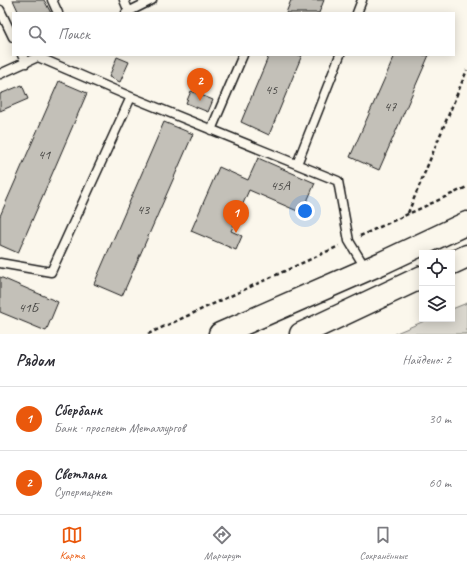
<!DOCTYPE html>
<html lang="ru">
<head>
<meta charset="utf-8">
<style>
  body { margin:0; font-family:Caveat,sans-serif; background:#f7f7f7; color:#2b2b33 }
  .controls { position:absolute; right:12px; bottom:12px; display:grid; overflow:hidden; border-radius:0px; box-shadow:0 2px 10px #0003 }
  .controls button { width:36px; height:36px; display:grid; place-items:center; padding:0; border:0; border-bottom:1px solid #e1e1e2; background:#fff; color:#2b2b33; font:20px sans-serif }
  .you { position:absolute; left:305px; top:211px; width:14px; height:14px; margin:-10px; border:3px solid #fff; border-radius:50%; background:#1a73e8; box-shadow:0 0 0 6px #1a73e833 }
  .badge { display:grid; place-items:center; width:26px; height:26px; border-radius:50%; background:#ea580c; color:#fff; font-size:13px; font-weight:700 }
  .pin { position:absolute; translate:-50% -33px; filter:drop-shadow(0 1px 2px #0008) }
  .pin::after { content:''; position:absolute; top:21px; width:14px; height:12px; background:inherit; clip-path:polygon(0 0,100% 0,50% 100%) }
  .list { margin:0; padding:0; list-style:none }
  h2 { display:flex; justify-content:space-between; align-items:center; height:52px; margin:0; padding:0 16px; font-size:17px }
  h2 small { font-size:13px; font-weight:400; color:#7c7c81 }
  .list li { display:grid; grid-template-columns:26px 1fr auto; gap:12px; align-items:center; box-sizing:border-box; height:64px; padding:0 16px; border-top:1px solid #e1e1e2 }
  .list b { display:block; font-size:15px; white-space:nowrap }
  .list p { margin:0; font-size:13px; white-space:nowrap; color:#7c7c81 }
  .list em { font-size:13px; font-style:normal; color:#7c7c81 }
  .icon { flex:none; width:22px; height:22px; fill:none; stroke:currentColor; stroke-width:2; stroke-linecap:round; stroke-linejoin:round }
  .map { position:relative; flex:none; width:467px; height:334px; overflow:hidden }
  .search { position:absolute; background:#fff; box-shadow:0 2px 10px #0003; left:12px; right:12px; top:12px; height:44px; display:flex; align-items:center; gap:10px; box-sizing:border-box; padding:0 14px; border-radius:0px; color:#7c7c81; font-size:15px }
  .sheet { height:180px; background:#fff }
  nav { display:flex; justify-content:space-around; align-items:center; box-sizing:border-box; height:56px; border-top:1px solid #e1e1e2; background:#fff; font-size:11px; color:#7c7c81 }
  nav a { display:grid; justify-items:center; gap:2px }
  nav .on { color:#ea580c }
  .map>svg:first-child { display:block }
  .green { fill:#dad7ce; stroke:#7b7a75 }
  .building { fill:#c3c0b8; stroke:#1c1c1c }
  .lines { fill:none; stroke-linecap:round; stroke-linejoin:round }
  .service-casing { stroke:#1c1c1c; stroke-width:11 }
  .primary-casing { stroke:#1c1c1c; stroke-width:25 }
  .path { stroke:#1c1c1c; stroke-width:2.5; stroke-dasharray:4 3; stroke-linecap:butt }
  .service { stroke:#fbf7ec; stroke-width:8 }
  .primary { stroke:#fbf7ec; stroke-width:22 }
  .labels { text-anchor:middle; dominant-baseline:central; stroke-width:3.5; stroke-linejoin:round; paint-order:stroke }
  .number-label { font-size:14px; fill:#464543 }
</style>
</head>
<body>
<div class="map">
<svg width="467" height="334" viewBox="0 0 467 334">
  <rect width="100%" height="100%" fill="#fbf7ec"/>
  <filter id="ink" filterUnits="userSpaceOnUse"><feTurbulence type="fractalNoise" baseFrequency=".025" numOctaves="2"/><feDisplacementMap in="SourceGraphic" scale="8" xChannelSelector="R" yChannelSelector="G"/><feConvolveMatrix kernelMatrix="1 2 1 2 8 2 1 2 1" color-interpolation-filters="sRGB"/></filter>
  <g filter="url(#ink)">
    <!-- green -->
    <path class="green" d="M 467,303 L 467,334 L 394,334 L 429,319 L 452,319 L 452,309 Z"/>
    <!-- building -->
    <path class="building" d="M 13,0 L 44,0 L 51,13 L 19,13 Z
      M 291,0 L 324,0 L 319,13 L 286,13 Z
      M 269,55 L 302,55 L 269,135 L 241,122 Z
      M 395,55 L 429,55 L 379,170 L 350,157 Z
      M 117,57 L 129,62 L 120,82 L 109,77 Z
      M 59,81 L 87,93 L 18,253 L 0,245 L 0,216 Z
      M 22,85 L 28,99 L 0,111 L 0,94 Z
      M 191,91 L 213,100 L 208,112 L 186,103 Z
      M 164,122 L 193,134 L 122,296 L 94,284 Z
      M 258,158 L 315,183 L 302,213 L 249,190 L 231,231 L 242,236 L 236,250 L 191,231 L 219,167 L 248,180 Z
      M 0,277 L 58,302 L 46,331 L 0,312 Z"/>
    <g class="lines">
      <!-- service casing -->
      <g class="service-casing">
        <path id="service" d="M 52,0 L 58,13
          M 124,0 L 129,12
          M 0,10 L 13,37
          M 126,13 L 152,0
          M 357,13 L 362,0
          M 22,55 L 26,63
          M 38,57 L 131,97 L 338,181 L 349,241 L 366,269
          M 0,74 L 42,55
          M 211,130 L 243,55
          M 297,164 L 340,55
          M 0,263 L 51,272 L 131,97"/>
      </g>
      <!-- primary casing -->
      <g class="primary-casing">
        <path id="primary" d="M 452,263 L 467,256
          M 220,334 L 382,263 L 467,223
          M 301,334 L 422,277"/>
      </g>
      <!-- path -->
      <path class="path" d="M 408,213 L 467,70
        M 360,236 L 467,187
        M 148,334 L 339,246"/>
      <!-- service -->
      <use href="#service" class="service"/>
      <!-- primary -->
      <use href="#primary" class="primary"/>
    </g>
  </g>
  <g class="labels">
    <!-- number labels -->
    <g class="number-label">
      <text x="271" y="89">45</text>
      <text x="390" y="106">47</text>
      <text x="44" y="154">41</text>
      <text x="280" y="185">45А</text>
      <text x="143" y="209">43</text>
      <text x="28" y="307">41Б</text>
    </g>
  </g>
</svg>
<div class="controls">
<button><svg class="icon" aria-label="locate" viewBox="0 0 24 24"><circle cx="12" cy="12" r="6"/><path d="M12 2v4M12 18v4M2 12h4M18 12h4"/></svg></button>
<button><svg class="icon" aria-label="layers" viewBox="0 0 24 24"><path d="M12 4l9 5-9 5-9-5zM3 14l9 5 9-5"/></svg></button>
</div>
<div class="you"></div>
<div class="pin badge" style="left:236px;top:233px">1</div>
<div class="pin badge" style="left:200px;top:101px">2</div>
<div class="search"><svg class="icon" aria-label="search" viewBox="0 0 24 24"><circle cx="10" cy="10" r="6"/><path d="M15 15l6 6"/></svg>Поиск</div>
</div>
<section class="sheet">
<h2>Рядом<small>Найдено: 2</small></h2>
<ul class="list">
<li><span class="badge">1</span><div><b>Сбербанк</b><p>Банк · проспект Металлургов</p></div><em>30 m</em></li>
<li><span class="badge">2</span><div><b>Светлана</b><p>Супермаркет</p></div><em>60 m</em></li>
</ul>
</section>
<nav>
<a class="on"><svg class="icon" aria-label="map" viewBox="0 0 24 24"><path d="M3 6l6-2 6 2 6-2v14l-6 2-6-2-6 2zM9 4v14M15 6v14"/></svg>Карта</a>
<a><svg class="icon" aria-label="directions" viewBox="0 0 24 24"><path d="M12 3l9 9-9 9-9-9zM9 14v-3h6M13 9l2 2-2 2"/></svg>Маршрут</a>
<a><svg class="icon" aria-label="saved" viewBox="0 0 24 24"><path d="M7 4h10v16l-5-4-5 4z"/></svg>Сохранённые</a>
</nav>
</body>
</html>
